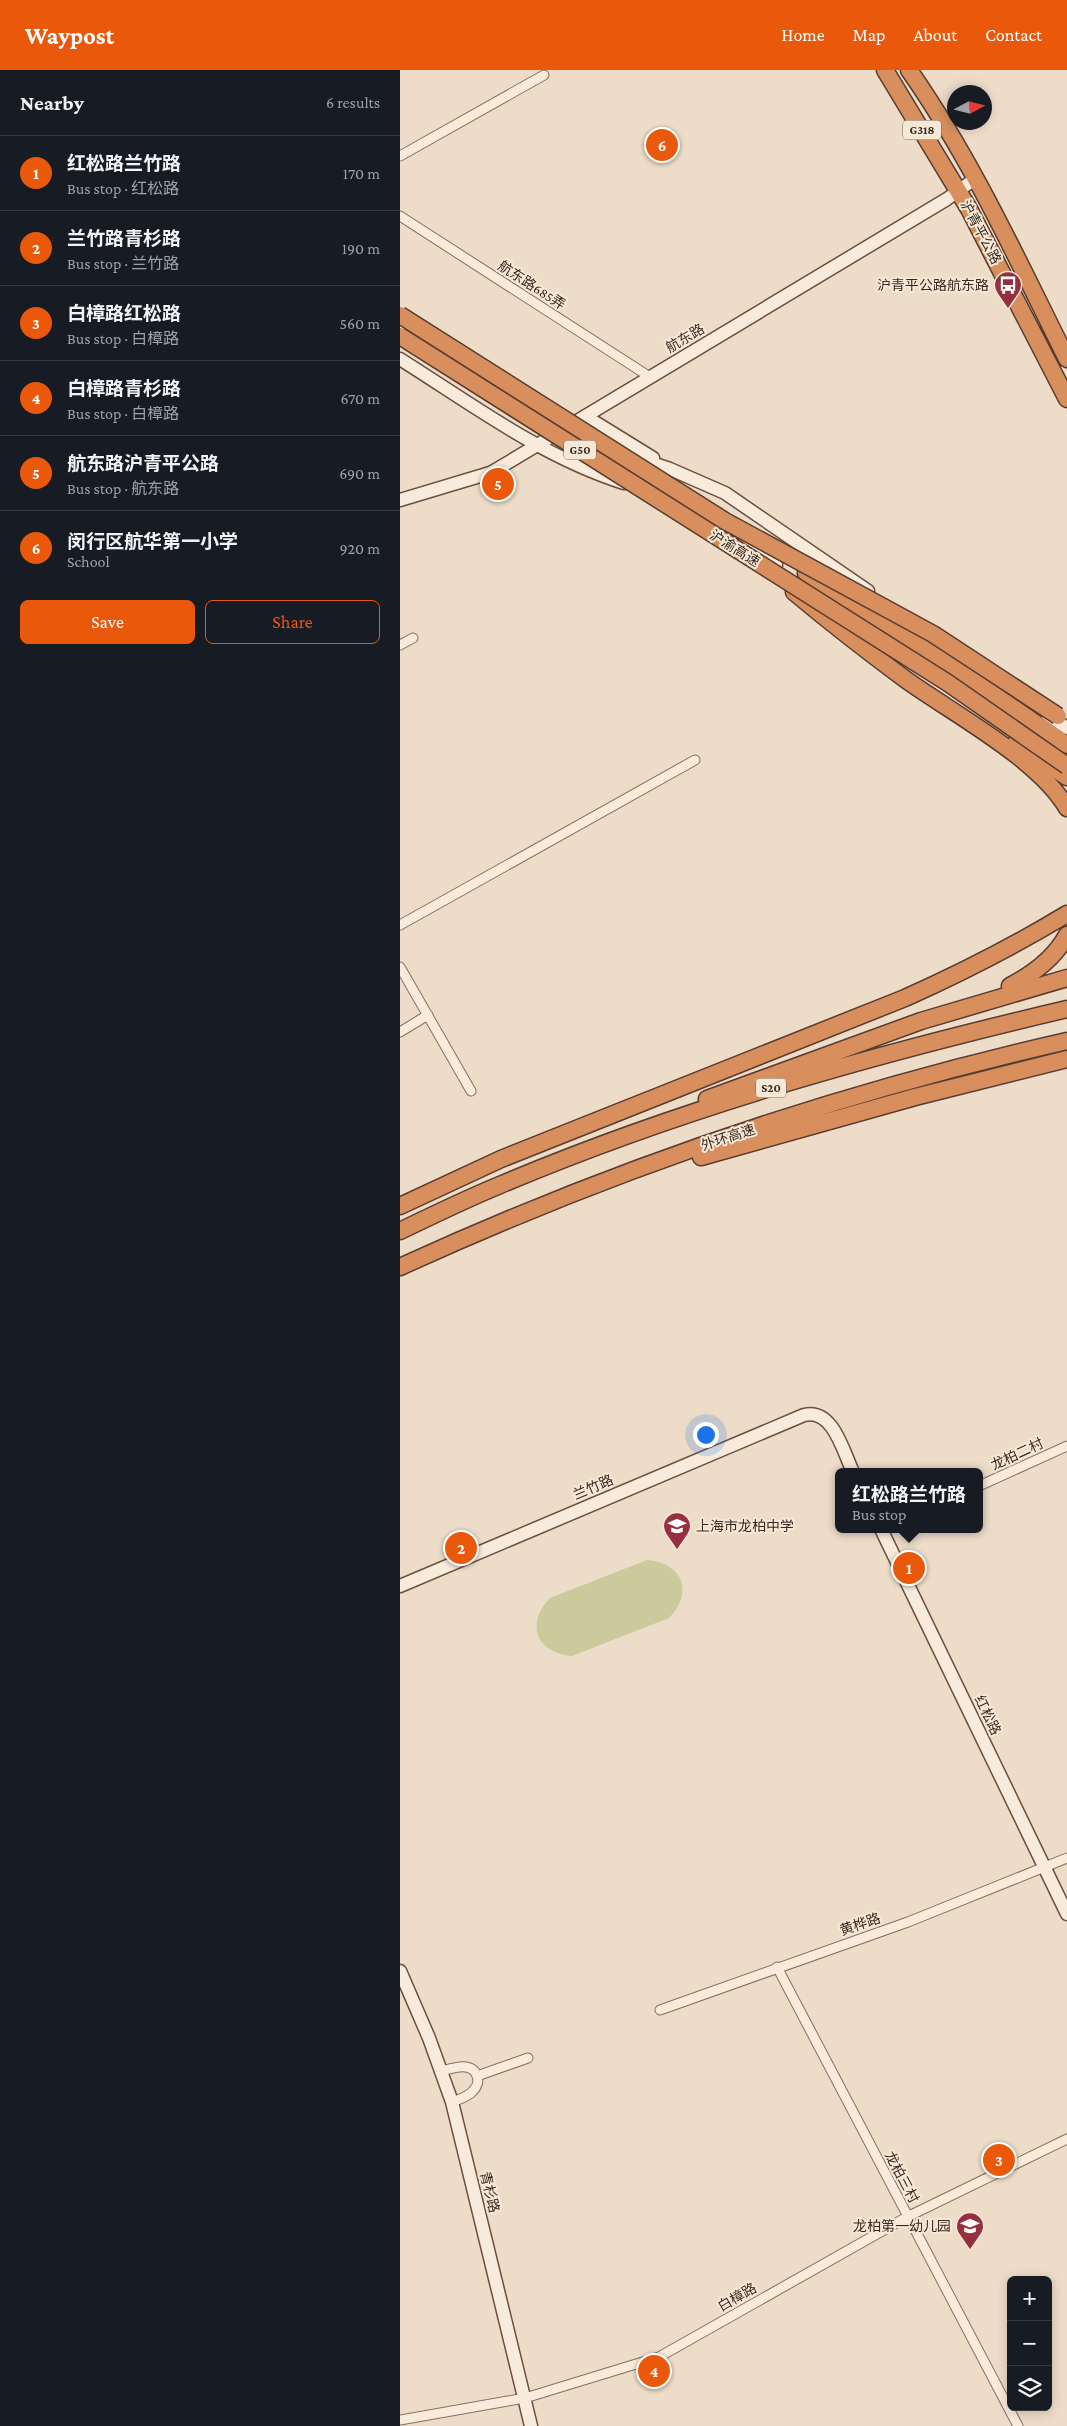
<!DOCTYPE html>
<html lang="en">
<head>
<meta charset="utf-8">
<style>
  body { margin:0; font-family:"Crimson Pro","Noto Sans SC",serif; background:#242831; color:#f1f3f6 }
  .controls { position:absolute; right:15px; bottom:15px; display:grid; overflow:hidden; border-radius:8px; box-shadow:0 2px 12px #0003 }
  .controls button { width:45px; height:45px; display:grid; place-items:center; padding:0; border:0; border-bottom:1px solid #363941; background:#171b24; color:#f1f3f6; font:25px sans-serif }
  .compass { position:absolute; left:547px; top:15px; width:45px; height:45px; border-radius:50%; background:#171b24; box-shadow:0 2px 12px #0003; rotate:83deg }
  .you { position:absolute; left:305px; top:1364px; width:18px; height:18px; margin:-12px; border:4px solid #fff; border-radius:50%; background:#1a73e8; box-shadow:0 0 0 8px #1a73e833 }
  .badge { display:grid; place-items:center; width:32px; height:32px; border-radius:50%; background:#ea580c; color:#fff; font-size:16px; font-weight:700 }
  .pin { position:absolute; translate:-50% -50%; border:2px solid #fff; box-shadow:0 1px 5px #0006 }
  .popup { position:absolute; left:435px; top:1398px; width:148px; height:65px; box-sizing:border-box; display:grid; place-content:center; border-radius:8px; background:#171b24; filter:drop-shadow(0 1px 4px #0005); font-size:16px; white-space:nowrap; color:#9ea1a6 }
  .popup b { font-size:19px; color:#f1f3f6 }
  .popup::after { content:''; position:absolute; left:50%; top:100%; margin-left:-10px; border:10px solid transparent; border-top-color:#171b24 }
  .list { margin:0; padding:0; list-style:none }
  h2 { display:flex; justify-content:space-between; align-items:center; height:65px; margin:0; padding:0 20px; font-size:21px }
  h2 small { font-size:16px; font-weight:400; color:#9ea1a6 }
  .list li { display:grid; grid-template-columns:32px 1fr auto; gap:15px; align-items:center; box-sizing:border-box; height:75px; padding:0 20px; border-top:1px solid #363941 }
  .list b { display:block; font-size:19px; white-space:nowrap }
  .list p { margin:0; font-size:16px; white-space:nowrap; color:#9ea1a6 }
  .list em { font-size:16px; font-style:normal; color:#9ea1a6 }
  .actions { display:flex; gap:10px; padding:15px 20px }
  .actions a { flex:1; padding:11px 0; border:1px solid #ea580c; border-radius:8px; text-align:center; font-size:18px; color:#ea580c }
  .actions .main { background:#ea580c; color:#fff }
  .icon { flex:none; width:28px; height:28px; fill:none; stroke:currentColor; stroke-width:2; stroke-linecap:round; stroke-linejoin:round }
  .map { position:relative; flex:none; width:667px; height:2356px; overflow:hidden }
  header { display:flex; align-items:center; gap:30px; box-sizing:border-box; height:70px; padding:0 25px; background:#ea580c; color:#fff }
  header strong { font-size:24px }
  nav { display:flex; gap:28px; margin-inline-start:auto; font-size:18px }
  main { display:flex }
  aside { flex:1; background:#171b24 }
  .map>svg:first-child { display:block }
  .green { fill:#cbca9c }
  .lines { fill:none; stroke-linecap:round; stroke-linejoin:round }
  .street-casing { stroke:#896e5d; stroke-width:11 }
  .secondary-casing { stroke:#6b4f40; stroke-width:15 }
  .highway-casing { stroke:#573d31; stroke-width:19 }
  .street { stroke:#f8ebdb; stroke-width:9 }
  .secondary { stroke:#f8ebdb; stroke-width:12 }
  .highway { stroke:#d98f5d; stroke-width:16 }
  .highway-bridge-casing { stroke:#573d31; stroke-width:19; stroke-linecap:butt }
  .highway-bridge { stroke:#d98f5d; stroke-width:16 }
  .labels { text-anchor:middle; dominant-baseline:central; stroke-width:4; stroke-linejoin:round; paint-order:stroke }
  .shield { fill:#f5e8d7; stroke:#726257; stroke-width:1 }
  .shield-label { font-size:12px; font-weight:bold; fill:#3a2920 }
  .street-label { font-size:14px; fill:#3a2920; stroke:#f5e8d7 }
  .poi-label { font-size:14px; fill:#3a2920; stroke:#f5e8d7; text-anchor:end }
</style>
</head>
<body>
<header>
<strong>Waypost</strong>
<nav><a>Home</a><a>Map</a><a>About</a><a>Contact</a></nav>
</header>
<main>
<aside>
<h2>Nearby<small>6 results</small></h2>
<ul class="list">
<li><span class="badge">1</span><div><b>红松路兰竹路</b><p>Bus stop · 红松路</p></div><em>170 m</em></li>
<li><span class="badge">2</span><div><b>兰竹路青杉路</b><p>Bus stop · 兰竹路</p></div><em>190 m</em></li>
<li><span class="badge">3</span><div><b>白樟路红松路</b><p>Bus stop · 白樟路</p></div><em>560 m</em></li>
<li><span class="badge">4</span><div><b>白樟路青杉路</b><p>Bus stop · 白樟路</p></div><em>670 m</em></li>
<li><span class="badge">5</span><div><b>航东路沪青平公路</b><p>Bus stop · 航东路</p></div><em>690 m</em></li>
<li><span class="badge">6</span><div><b>闵行区航华第一小学</b><p>School</p></div><em>920 m</em></li>
</ul>
<div class="actions"><a class="main">Save</a><a>Share</a></div>
</aside>
<div class="map">
<svg width="667" height="2356" viewBox="0 0 667 2356">
  <rect width="100%" height="100%" fill="#eddcc8"/>
  <!-- green -->
  <path class="green" d="M 247,1490 C 283,1493 294,1522 269,1548 L 172,1586 C 136,1583 125,1554 150,1528 Z"/>
  <g class="lines">
    <!-- street casing -->
    <g class="street-casing">
      <path id="street" d="M 0,86 L 144,5
        M 0,146 L 250,307
        M 0,575 L 13,568
        M 0,855 L 295,690
        M 0,897 L 71,1021
        M 0,962 L 28,945
        M 579,1416 L 667,1376
        M 377,1897 L 618,2356
        M 260,1940 L 508,1852 L 667,1788
        M 42,2001 C 53,1998 72,1991 77,2006 C 79,2011 77,2017 73,2021 C 68,2027 59,2029 52,2032
        M 77,2006 L 128,1988
        M 0,2350 L 125,2328 L 259,2287 L 507,2147 L 667,2069"/>
    </g>
    <!-- secondary casing -->
    <g class="secondary-casing">
      <path id="secondary" d="M 0,289 C 73,335 142,387 224,413
        M 185,346 L 253,388
        M 230,386 L 270,399 L 325,423 L 468,521
        M 0,430 L 90,403 L 99,398 L 547,129 L 576,108
        M 335,470 L 376,495
        M 647,644 L 667,658
        M 481,1459 L 667,1844
        M 0,1516 L 404,1345 C 433,1338 443,1381 453,1402
        M 0,1901 L 29,1968 L 52,2032 L 131,2356"/>
    </g>
    <!-- highway casing -->
    <g class="highway-casing">
      <path id="highway" d="M 485,0 L 569,139 L 667,329
        M 509,0 C 572,90 618,191 667,289
        M 406,503 L 557,599 L 667,675
        M 394,522 C 430,552 467,581 505,609 C 552,643 639,689 667,738
        M 616,673 L 667,707
        M 610,916 C 633,904 654,889 667,865
        M 307,1029 L 521,951 L 667,908
        M 301,1087 L 515,1027 L 667,989
        M 0,1136 L 101,1089 L 505,928 C 561,903 614,876 667,844
        M 0,1161 C 33,1145 66,1129 100,1115 C 282,1038 475,984 667,939
        M 0,1197 C 214,1099 437,1023 667,971"/>
    </g>
    <!-- street -->
    <use href="#street" class="street"/>
    <!-- secondary -->
    <use href="#secondary" class="secondary"/>
    <!-- highway -->
    <use href="#highway" class="highway"/>
    <!-- highway-bridge casing -->
    <g class="highway-bridge-casing">
      <path id="highway-bridge" d="M 0,245 L 325,451 L 533,564 L 658,646
        M 0,266 L 548,613 L 667,696"/>
    </g>
    <!-- highway-bridge -->
    <use href="#highway-bridge" class="highway-bridge"/>
  </g>
  <!-- icons -->
  <defs>
    <g id="bus-pin" transform="scale(1.4375)"><path d="M0 17L-7.5 6A9.5 9.5 0 1 1 7.5 6Z" fill="#962f3f" stroke="#f5e8d7"/><path d="M-5-6H5V4H4V6H2V4H-2V6H-4V4H-5ZM-3.5-4V0h7V-4ZM-3.5 1.2v1.5H-2V1.2ZM2 1.2v1.5H3.5V1.2Z" fill="#fff"/></g>
    <g id="school-pin" transform="scale(1.4375)"><path d="M0 17L-7.5 6A9.5 9.5 0 1 1 7.5 6Z" fill="#962f3f" stroke="#f5e8d7"/><path d="M0-5L7-2L0 1L-7-2ZM-4 1L0 2.5L4 1V4Q0 6-4 4Z" fill="#fff"/></g>
  </defs>
  <g fill-rule="evenodd">
    <use href="#bus-pin" x="608" y="215"/>
    <use href="#school-pin" x="277" y="1456"/>
    <use href="#school-pin" x="570" y="2156"/>
  </g>
  <g class="labels">
    <!-- shield labels -->
    <g class="shield">
      <rect x="503" y="50.5" width="38" height="19" rx="4"/>
      <rect x="164" y="370.5" width="32" height="19" rx="4"/>
      <rect x="356" y="1008.5" width="30" height="19" rx="4"/>
    </g>
    <g class="shield-label">
      <text x="522" y="60">G318</text>
      <text x="180" y="380">G50</text>
      <text x="371" y="1018">S20</text>
    </g>
    <!-- street labels -->
    <g class="street-label">
      <text transform="translate(581 162) rotate(62)">沪青平公路</text>
      <text transform="translate(132 215) rotate(33)">航东路685弄</text>
      <text transform="translate(285 268) rotate(-31)">航东路</text>
      <text transform="translate(335 478) rotate(32)">沪渝高速</text>
      <text transform="translate(328 1067) rotate(-18)">外环高速</text>
      <text transform="translate(617 1384) rotate(-25)">龙柏二村</text>
      <text transform="translate(193 1417) rotate(-23)">兰竹路</text>
      <text transform="translate(588 1645) rotate(64)">红松路</text>
      <text transform="translate(460 1854) rotate(-19)">黄桦路</text>
      <text transform="translate(502 2107) rotate(62)">龙柏三村</text>
      <text transform="translate(90 2122) rotate(76)">青杉路</text>
      <text transform="translate(337 2227) rotate(-30)">白樟路</text>
    </g>
    <!-- poi labels -->
    <g class="poi-label">
      <text x="589" y="215">沪青平公路航东路</text>
      <text x="296" y="1456" text-anchor="start">上海市龙柏中学</text>
      <text x="551" y="2156">龙柏第一幼儿园</text>
    </g>
  </g>
</svg>
<div class="controls">
<button>+</button>
<button>−</button>
<button><svg class="icon" aria-label="layers" viewBox="0 0 24 24"><path d="M12 4l9 5-9 5-9-5zM3 14l9 5 9-5"/></svg></button>
</div>
<svg class="compass" viewBox="-18 -18 36 36"><path d="M0-13l5 13h-10z" fill="#e53935"/><path d="M0 13l5-13h-10z" fill="#9ea1a6"/></svg>
<div class="you"></div>
<div class="pin badge" style="left:509px;top:1498px">1</div>
<div class="popup"><b>红松路兰竹路</b>Bus stop</div>
<div class="pin badge" style="left:61px;top:1478px">2</div>
<div class="pin badge" style="left:599px;top:2090px">3</div>
<div class="pin badge" style="left:254px;top:2301px">4</div>
<div class="pin badge" style="left:98px;top:414px">5</div>
<div class="pin badge" style="left:262px;top:75px">6</div>
</div>
</main>
</body>
</html>
